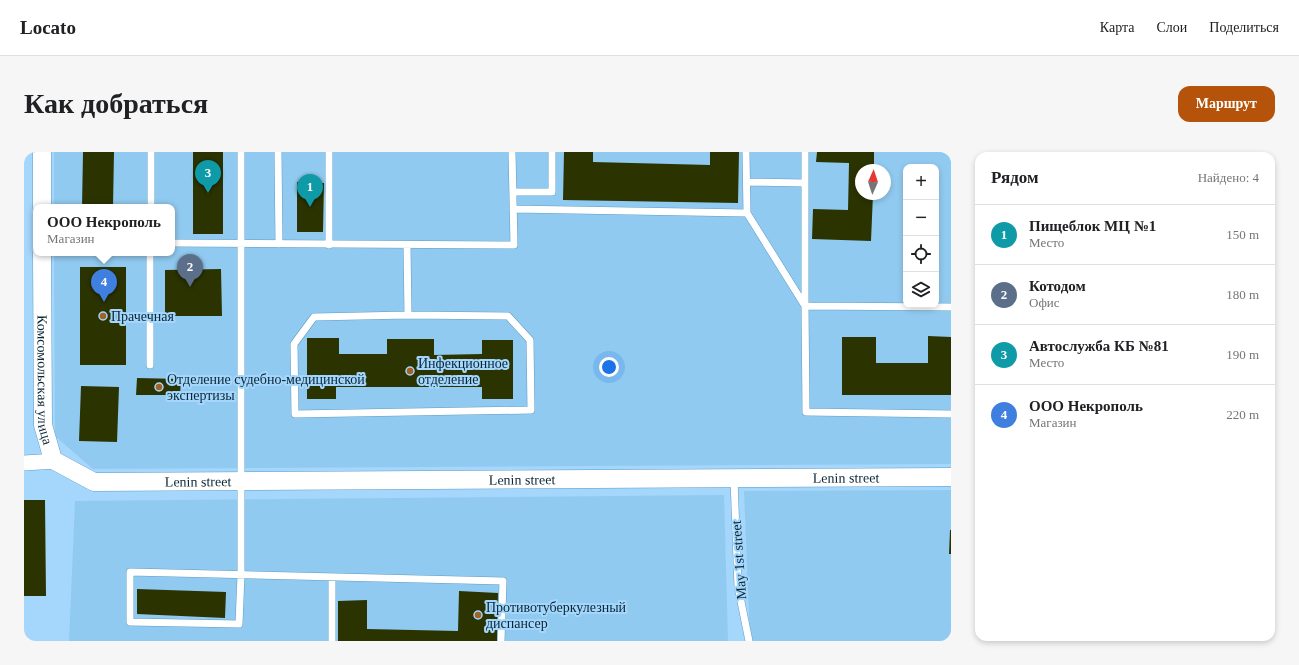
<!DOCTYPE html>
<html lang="ru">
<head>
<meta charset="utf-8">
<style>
  body { margin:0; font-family:"Times New Roman",serif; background:#f6f6f6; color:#202124 }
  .controls { position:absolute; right:12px; top:12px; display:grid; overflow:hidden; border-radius:8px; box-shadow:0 2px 6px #0003 }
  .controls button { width:36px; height:36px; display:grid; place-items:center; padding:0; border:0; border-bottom:1px solid #e0e0e0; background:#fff; color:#202124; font:20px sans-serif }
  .compass { position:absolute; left:831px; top:12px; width:36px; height:36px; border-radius:50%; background:#fff; box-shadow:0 2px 6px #0003; rotate:3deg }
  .you { position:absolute; left:585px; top:215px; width:14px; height:14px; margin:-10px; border:3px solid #fff; border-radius:50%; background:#1a73e8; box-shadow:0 0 0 6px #1a73e833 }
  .badge { display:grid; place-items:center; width:26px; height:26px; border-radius:50%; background:#b45309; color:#fff; font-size:13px; font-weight:700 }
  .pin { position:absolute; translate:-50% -33px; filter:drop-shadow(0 1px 2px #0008) }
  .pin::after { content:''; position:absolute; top:21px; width:14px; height:12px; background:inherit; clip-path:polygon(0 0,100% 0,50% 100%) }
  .popup { position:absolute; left:9px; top:52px; width:142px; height:52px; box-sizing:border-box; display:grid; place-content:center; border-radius:8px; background:#fff; filter:drop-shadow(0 1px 3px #0005); font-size:13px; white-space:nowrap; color:#757577 }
  .popup b { font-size:15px; color:#202124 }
  .popup::after { content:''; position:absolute; left:50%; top:100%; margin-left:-8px; border:8px solid transparent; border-top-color:#fff }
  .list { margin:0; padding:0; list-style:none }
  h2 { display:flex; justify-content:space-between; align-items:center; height:52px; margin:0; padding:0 16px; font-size:17px }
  h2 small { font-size:13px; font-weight:400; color:#757577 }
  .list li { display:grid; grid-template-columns:26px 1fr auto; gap:12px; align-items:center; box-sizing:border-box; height:60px; padding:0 16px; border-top:1px solid #e0e0e0 }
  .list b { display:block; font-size:15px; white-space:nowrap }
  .list p { margin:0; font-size:13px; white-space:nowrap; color:#757577 }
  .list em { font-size:13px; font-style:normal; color:#757577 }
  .icon { flex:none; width:22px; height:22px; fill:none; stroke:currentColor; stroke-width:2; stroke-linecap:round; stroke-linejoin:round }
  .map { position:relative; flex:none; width:927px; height:489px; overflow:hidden; border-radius:12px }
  header { display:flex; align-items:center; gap:24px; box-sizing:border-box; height:56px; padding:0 20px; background:#fff; border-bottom:1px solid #e0e0e0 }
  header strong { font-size:19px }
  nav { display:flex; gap:22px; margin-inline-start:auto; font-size:14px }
  .intro { display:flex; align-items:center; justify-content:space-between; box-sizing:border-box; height:96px; padding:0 24px }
  h1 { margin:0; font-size:28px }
  .button { padding:10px 18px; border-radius:12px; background:#b45309; color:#fff; font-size:14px; font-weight:700 }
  main { display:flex; gap:24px; padding:0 24px }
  aside { flex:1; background:#fff; border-radius:12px; box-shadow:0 2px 6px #0003 }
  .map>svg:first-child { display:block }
  .built { fill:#91caf0; fill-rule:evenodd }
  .building { fill:#2b3300 }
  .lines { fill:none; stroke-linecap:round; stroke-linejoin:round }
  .service-casing { stroke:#5d9cc7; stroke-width:8 }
  .minor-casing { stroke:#5d9cc7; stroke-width:16 }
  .tertiary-casing { stroke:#5d9cc7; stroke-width:19 }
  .service { stroke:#fff; stroke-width:7 }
  .minor { stroke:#fff; stroke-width:15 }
  .tertiary { stroke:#fff; stroke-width:18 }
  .poi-dot { fill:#a1622a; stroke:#a4d7fb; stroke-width:1.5 }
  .labels { text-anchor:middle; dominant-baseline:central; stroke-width:4; stroke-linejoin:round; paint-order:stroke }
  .poi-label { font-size:14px; fill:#0a2636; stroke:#a4d7fb; text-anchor:start }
  .street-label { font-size:14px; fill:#0a2636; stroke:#a4d7fb }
</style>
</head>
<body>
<header>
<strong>Locato</strong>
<nav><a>Карта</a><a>Слои</a><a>Поделиться</a></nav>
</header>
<div class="intro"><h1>Как добраться</h1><a class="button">Маршрут</a></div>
<main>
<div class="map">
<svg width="927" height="489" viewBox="0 0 927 489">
  <rect width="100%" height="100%" fill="#a4d7fb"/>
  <!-- built -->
  <path class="built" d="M 30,0 L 927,0 L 927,312 L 69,317 L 31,284 L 30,101 L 148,101 L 148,55 L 30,55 ZM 882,15 L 912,15 L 912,153 L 882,153 ZM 837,18 L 861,18 L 861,42 L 837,42 Z
    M 927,338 L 927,489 L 726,489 L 720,339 Z
    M 700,343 L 704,489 L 45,489 L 51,349 Z"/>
  <!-- building -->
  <path class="building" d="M 59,0 L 90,0 L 89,55 L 58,55 Z
    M 169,0 L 199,0 L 199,82 L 169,82 Z
    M 540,0 L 569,0 L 569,10 L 686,13 L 686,0 L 715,0 L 714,51 L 539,48 Z
    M 793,0 L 850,0 L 850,18 L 837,18 L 837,42 L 849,42 L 847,89 L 788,87 L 789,57 L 824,58 L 825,11 L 792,10 Z
    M 273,30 L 300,31 L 299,80 L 273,80 Z
    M 56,115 L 102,115 L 102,213 L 56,213 Z
    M 197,117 L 198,164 L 141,164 L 141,118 Z
    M 904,184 L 927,185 L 927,243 L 818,243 L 818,185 L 852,185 L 852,211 L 904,211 Z
    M 283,186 L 315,186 L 315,202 L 363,202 L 363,187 L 410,187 L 410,203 L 458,202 L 458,188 L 489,188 L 489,247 L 458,247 L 458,235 L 312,235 L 312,247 L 283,247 Z
    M 113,226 L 157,227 L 156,243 L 112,243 Z
    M 57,234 L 95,235 L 93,290 L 55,289 Z
    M 0,348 L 21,348 L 22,444 L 0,444 Z
    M 926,378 L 927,378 L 927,402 L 925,402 Z
    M 113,437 L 202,440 L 201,466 L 113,462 Z
    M 435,439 L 474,441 L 473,489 L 314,489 L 314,449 L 343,448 L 343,477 L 434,479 Z"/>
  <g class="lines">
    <!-- service casing -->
    <g class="service-casing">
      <path id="service" d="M 217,0 L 217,423 L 215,472 L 106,470 L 106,420 C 230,423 354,427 479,429 L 477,489
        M 254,0 L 255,92
        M 305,0 L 305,93
        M 722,0 L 723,61
        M 781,0 L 781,154 L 927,155
        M 723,30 L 781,31
        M 489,40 L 528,40 L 528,0
        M 127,55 L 127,0
        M 489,57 L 723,61 L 781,154 L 782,260 L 927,262
        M 148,91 L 490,93 L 488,0
        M 383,93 L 384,163 L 290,165 L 270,192 L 271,262 L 507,258 L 506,188 L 484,164 L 384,163
        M 126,213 L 126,101
        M 710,327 L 714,435 L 725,489
        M 308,489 L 308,426"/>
    </g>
    <!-- minor casing -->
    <g class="minor-casing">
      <path id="minor" d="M 0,311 L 32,309"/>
    </g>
    <!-- tertiary casing -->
    <g class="tertiary-casing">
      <g id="tertiary">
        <path d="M 18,0 L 18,55"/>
        <path id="s1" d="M 18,101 L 19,273 L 29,308 L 70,330 L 927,325"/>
      </g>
    </g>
    <!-- service -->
    <use href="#service" class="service"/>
    <!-- minor -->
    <use href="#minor" class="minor"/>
    <!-- tertiary -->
    <use href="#tertiary" class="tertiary"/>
  </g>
  <!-- markers -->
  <g class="poi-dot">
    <circle cx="79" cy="164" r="4"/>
    <circle cx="386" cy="219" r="4"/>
    <circle cx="135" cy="235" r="4"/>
    <circle cx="454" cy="463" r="4"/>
  </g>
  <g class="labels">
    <!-- poi labels -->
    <g class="poi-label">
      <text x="87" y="164">Прачечная</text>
      <text x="394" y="211">Инфекционное<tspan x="394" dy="16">отделение</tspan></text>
      <text x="143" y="227">Отделение судебно-медицинской<tspan x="143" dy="16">экспертизы</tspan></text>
      <text x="462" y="455">Противотуберкулезный<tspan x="462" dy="16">диспансер</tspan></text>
    </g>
    <!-- street labels -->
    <g class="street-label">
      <text stroke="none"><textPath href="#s1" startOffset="127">Комсомольская улица</textPath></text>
      <text stroke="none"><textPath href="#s1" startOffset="1007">Lenin street</textPath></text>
      <text stroke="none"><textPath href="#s1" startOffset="683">Lenin street</textPath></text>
      <text stroke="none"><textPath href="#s1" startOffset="359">Lenin street</textPath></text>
      <text transform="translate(715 408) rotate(-94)">May 1st street</text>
    </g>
  </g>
</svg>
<div class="controls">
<button>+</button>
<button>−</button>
<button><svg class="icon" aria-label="locate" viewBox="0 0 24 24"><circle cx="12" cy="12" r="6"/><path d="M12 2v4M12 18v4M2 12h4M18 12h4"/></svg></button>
<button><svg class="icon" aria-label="layers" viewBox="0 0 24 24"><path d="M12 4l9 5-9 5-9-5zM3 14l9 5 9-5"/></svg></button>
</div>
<svg class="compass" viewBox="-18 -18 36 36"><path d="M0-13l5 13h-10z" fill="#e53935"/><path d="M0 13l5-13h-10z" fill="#757577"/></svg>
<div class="you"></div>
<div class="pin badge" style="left:286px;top:55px;background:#0f9aa8">1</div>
<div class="pin badge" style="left:166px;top:135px;background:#5c6f8a">2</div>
<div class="pin badge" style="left:184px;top:41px;background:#0f9aa8">3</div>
<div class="pin badge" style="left:80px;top:150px;background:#3f7fe0">4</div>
<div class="popup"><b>ООО Некрополь</b>Магазин</div>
</div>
<aside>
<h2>Рядом<small>Найдено: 4</small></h2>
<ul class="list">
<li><span class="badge" style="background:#0f9aa8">1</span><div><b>Пищеблок МЦ №1</b><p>Место</p></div><em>150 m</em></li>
<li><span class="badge" style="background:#5c6f8a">2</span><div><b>Котодом</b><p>Офис</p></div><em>180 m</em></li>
<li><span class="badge" style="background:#0f9aa8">3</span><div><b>Автослужба КБ №81</b><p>Место</p></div><em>190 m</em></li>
<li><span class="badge" style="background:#3f7fe0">4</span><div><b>ООО Некрополь</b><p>Магазин</p></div><em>220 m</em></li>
</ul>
</aside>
</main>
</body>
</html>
